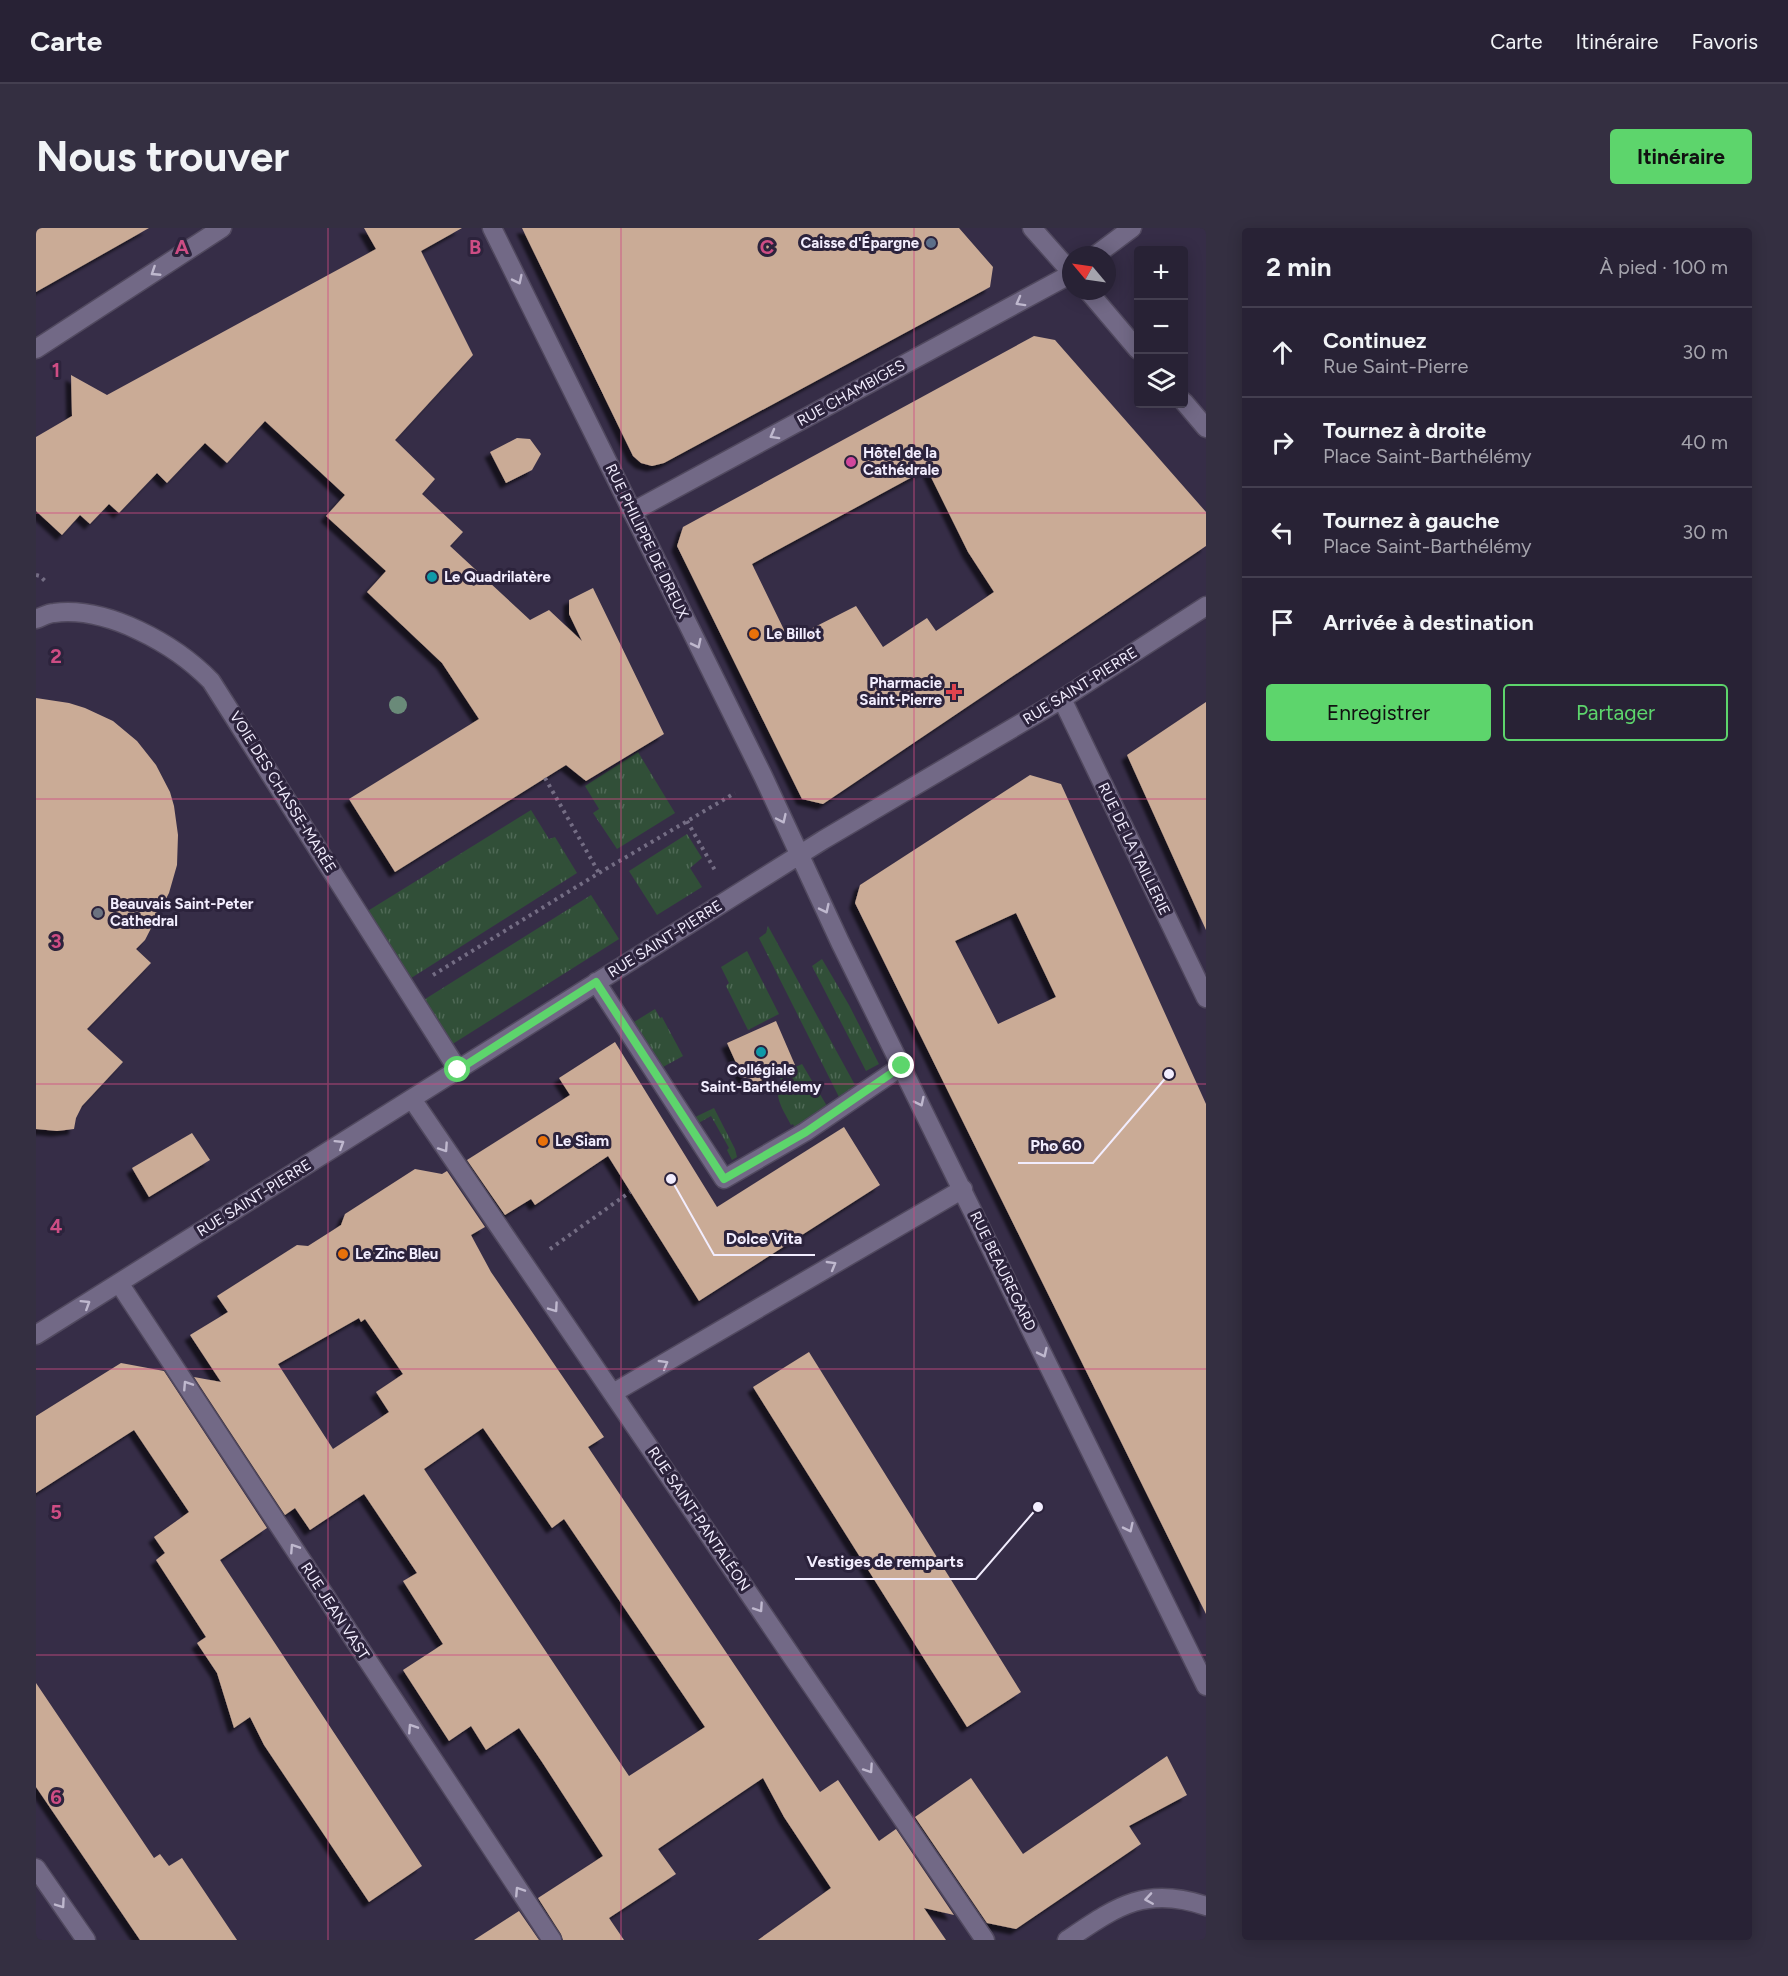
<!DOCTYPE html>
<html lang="fr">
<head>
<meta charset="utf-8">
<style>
  body { margin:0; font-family:Figtree,sans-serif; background:#342f41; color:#f1f3f6 }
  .controls { position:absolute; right:18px; top:18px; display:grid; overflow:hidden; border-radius:6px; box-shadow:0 3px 15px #0003 }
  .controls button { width:54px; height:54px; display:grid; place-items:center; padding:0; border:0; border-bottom:2px solid #443f50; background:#282235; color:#f1f3f6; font:30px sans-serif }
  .compass { position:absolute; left:1026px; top:18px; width:54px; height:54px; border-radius:50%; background:#282235; box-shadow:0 3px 15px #0003; rotate:299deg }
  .stop { position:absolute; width:18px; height:18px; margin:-14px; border:4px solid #5dd56c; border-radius:50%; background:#fff }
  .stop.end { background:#5dd56c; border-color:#fff; box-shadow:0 2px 6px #0008 }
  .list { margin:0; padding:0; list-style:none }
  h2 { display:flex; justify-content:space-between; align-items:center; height:78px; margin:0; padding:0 24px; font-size:26px }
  h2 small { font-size:20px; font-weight:400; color:#a5a4ad }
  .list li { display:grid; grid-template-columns:39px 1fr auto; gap:18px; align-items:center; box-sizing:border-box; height:90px; padding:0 24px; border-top:2px solid #443f50 }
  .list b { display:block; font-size:22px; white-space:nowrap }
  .list p { margin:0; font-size:20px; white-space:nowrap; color:#a5a4ad }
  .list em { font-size:20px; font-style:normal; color:#a5a4ad }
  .actions { display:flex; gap:12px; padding:18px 24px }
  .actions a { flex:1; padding:14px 0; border:2px solid #5dd56c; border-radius:6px; text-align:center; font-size:21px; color:#5dd56c }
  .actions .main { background:#5dd56c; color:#111 }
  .icon { flex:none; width:33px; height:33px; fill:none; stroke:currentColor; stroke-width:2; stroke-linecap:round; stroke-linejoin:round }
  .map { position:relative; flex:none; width:1170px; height:1712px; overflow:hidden; border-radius:6px }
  header { display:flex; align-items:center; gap:36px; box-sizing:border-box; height:84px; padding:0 30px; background:#282235; border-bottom:2px solid #443f50 }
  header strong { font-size:28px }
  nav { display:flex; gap:33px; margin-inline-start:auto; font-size:21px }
  .intro { display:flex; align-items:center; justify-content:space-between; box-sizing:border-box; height:144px; padding:0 36px }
  h1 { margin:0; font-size:42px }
  .button { padding:15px 27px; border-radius:6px; background:#5dd56c; color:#111; font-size:21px; font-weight:700 }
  main { display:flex; gap:36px; padding:0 36px }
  aside { flex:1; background:#282235; border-radius:6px; box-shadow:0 3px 15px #0003 }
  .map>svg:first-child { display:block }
  .grass { fill:url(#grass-tufts) }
  .building { fill:#caab96; fill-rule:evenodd; filter:url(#shadow) }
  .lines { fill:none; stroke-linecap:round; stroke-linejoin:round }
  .minor-casing { stroke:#51495f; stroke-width:21 }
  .path { stroke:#746d84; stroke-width:4; stroke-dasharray:3 4.5; stroke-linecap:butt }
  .minor { stroke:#726986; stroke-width:18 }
  .tree { fill:#6a8a79 }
  .oneway { stroke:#bfb8ce }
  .route { stroke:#5dd56c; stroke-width:8 }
  .grid { fill:none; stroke:#ce4d84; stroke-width:1.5; stroke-opacity:0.55 }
  .service-dot { fill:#5c6f8a; stroke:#2c233c; stroke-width:2 }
  .hotel-dot { fill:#d1479c; stroke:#2c233c; stroke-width:2 }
  .culture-dot { fill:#0f9aa8; stroke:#2c233c; stroke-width:2 }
  .food-dot { fill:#e8710a; stroke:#2c233c; stroke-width:2 }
  .health-dot { fill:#e0444e; stroke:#2c233c; stroke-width:2 }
  .worship-dot { fill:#6b7280; stroke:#2c233c; stroke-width:2 }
  .labels { text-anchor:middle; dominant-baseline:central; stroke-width:6; stroke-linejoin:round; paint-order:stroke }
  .poi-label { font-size:15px; font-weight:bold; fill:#f2edfe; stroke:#2c233c; text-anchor:start }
  .street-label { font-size:15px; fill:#f2edfe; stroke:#2c233c }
  .grid-label { font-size:20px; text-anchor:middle; font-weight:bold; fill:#ce4d84; stroke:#2c233c; stroke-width:6; stroke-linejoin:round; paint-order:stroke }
  .leader { fill:none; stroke:#f2edfe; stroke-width:2 }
  .callout-dot { fill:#f2edfe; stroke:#2c233c; stroke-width:2 }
  .callout-label { font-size:16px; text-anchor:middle; font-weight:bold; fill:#f2edfe; stroke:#2c233c; stroke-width:6; stroke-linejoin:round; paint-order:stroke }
</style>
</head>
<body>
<header>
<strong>Carte</strong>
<nav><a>Carte</a><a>Itinéraire</a><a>Favoris</a></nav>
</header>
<div class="intro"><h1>Nous trouver</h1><a class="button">Itinéraire</a></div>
<main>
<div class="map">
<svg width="1170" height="1712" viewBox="0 0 1170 1712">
  <defs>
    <pattern id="grass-tufts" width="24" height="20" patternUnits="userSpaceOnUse" patternTransform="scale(1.5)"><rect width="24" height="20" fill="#314f38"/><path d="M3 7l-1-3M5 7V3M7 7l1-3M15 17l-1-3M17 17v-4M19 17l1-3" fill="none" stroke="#4f6956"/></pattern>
    <filter id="shadow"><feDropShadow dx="-5.5" dy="5.5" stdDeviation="1.5" flood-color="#0009"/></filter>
  </defs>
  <rect width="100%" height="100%" fill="#362d47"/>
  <!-- grass -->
  <path class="grass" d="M 602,524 L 639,585 L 581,621 L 557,585 L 563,581 L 549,558 Z
    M 495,582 L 513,611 L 519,609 L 541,645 L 372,752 L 330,684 Z
    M 651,606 L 666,630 L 654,640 L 666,659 L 621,687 L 593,643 Z
    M 555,667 L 583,711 L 415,817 L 386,773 Z
    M 732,698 L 819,857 L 803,869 L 723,710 L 730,705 Z
    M 711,723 L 743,786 L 712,802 L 690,758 L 693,755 L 685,739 Z
    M 786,731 L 813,777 L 843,836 L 830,843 L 776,738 Z
    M 619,781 L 624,790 L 626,789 L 647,828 L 627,839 L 598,794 Z
    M 766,836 L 791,878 L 759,900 L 757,896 L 755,897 C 749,885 735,866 746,855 L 743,847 Z
    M 678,880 L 699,921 L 701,929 L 696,932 L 691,922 L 693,920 L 675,888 L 659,897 L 655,891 Z"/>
  <!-- building -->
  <path class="building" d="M 0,0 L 113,0 L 0,64 Z
    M 328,0 L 426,0 L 385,23 L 437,127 L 359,212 L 399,251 L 386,266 L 427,304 L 414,318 L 494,392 L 513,382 L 546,413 L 533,386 L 533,372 L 557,360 L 628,506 L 550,553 L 530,537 L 359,644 L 313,571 L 443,491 L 406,435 L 331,364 L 350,343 L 290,288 L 309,267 L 229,193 L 191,235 L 169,215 L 131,255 L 121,245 L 83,285 L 73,276 L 54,296 L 44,287 L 26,307 L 0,283 L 0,209 L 36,188 L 35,147 L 71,167 L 340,21 Z
    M 486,0 L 923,0 L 957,39 L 954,59 L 628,235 L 616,238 L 605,235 L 597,228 Z
    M 998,108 L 1019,112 L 1170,284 L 1170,318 L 787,576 L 766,571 L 641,318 L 647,299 ZM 891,241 L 932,324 L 958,364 L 900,403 L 891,390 L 847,419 L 820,378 L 753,412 L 716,336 Z
    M 481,210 L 494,211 L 505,226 L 496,242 L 470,255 L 454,224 Z
    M 0,470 L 33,475 L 49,480 L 77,493 L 101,513 L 120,537 L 134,564 L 138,578 L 142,607 L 141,637 L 133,665 L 109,712 L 100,721 L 115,735 L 51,801 L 87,834 L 46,878 L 40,890 L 38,901 L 21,903 L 0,901 Z
    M 1170,474 L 1170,702 L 1091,527 Z
    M 994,547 L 1025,556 L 1170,876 L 1170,1386 L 819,675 L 824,657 ZM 980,685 L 1020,769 L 962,796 L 919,713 Z
    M 740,793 L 759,837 L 711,859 L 691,815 Z
    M 579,814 L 681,979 L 808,899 L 844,957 L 663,1073 L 572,928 L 499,977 L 495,971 L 469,987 L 431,932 L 534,867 L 523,850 Z
    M 156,905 L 174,932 L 113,969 L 96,940 Z
    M 379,941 L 406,946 L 411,943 L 449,999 L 435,1007 L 455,1044 L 568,1209 L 552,1219 L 784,1564 L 802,1552 L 843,1613 L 860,1601 L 918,1687 L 888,1680 L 910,1712 L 722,1712 L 795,1660 L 748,1589 L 727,1550 L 622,1621 L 640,1646 L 573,1690 L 588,1712 L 527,1712 L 525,1706 L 502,1670 L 567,1628 L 506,1534 L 483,1500 L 450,1522 L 435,1498 L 413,1513 L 367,1442 L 407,1416 L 367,1353 L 381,1345 L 328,1266 L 274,1302 L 259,1280 L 249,1287 L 158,1149 L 185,1154 L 154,1107 L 192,1084 L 181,1068 L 261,1017 L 272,1018 L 305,997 L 309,986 ZM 323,1090 L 325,1094 L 329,1091 L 367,1146 L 340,1164 L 353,1184 L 297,1221 L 242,1136 ZM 447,1200 L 516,1300 L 528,1291 L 669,1499 L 593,1548 L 388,1241 Z
    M 773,1124 L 985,1464 L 931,1499 L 717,1159 Z
    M 85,1135 L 128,1143 L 231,1300 L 184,1332 L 386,1638 L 333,1674 L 228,1517 L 214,1489 L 198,1500 L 181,1445 L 161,1415 L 170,1409 L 120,1332 L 129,1325 L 118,1309 L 153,1284 L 98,1202 L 0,1265 L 0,1188 Z
    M 0,1455 L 118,1630 L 124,1626 L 133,1638 L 146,1630 L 201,1712 L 104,1712 L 0,1559 Z
    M 1131,1528 L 1151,1567 L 1093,1598 L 1105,1616 L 980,1701 L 951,1695 L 879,1589 L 935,1550 L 987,1626 Z
    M 483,1683 L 503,1712 L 438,1712 Z"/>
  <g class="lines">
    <!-- minor casing -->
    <g class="minor-casing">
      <path id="minor" d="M 456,0 L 727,548 L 804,714 L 1170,1458
        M 996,0 L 1035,44
        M 1060,27 L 1096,0
        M 1052,63 L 1102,122
        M 0,121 L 186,0
        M 1148,174 L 1170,200
        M 596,284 L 1035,46
        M 0,391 C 6,389 12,385 18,385 C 71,378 139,416 175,453 L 422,842
        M 1026,471 L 1170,770
        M 560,754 L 688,951 L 769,904 L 866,838
        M 376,871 L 949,1712
        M 83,1055 L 516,1712
        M 0,1107 L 787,612 L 1026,471 L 1170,378
        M 577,1165 L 927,961
        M 0,1640 L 50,1712
        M 1031,1712 C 1080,1679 1109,1657 1170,1678"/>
    </g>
    <!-- path -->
    <path class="path" d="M 0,347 L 4,348 L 11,355
      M 509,550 L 563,645
      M 651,593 L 680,644
      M 397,747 L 563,645 L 699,565
      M 514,1021 L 594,964"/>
    <!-- minor -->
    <use href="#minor" class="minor"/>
  </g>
  <!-- trees -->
  <circle class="tree" cx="362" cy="477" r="9"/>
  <!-- one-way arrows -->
  <defs><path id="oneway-chevron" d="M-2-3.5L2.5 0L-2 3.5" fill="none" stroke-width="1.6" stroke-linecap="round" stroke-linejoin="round" transform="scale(1.5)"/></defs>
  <g class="oneway">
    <use href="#oneway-chevron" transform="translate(119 44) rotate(147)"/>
    <use href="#oneway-chevron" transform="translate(482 52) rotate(64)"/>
    <use href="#oneway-chevron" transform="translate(984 74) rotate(151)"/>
    <use href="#oneway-chevron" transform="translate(738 207) rotate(151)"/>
    <use href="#oneway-chevron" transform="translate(661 416) rotate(64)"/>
    <use href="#oneway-chevron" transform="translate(746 591) rotate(65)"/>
    <use href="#oneway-chevron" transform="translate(789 681) rotate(64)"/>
    <use href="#oneway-chevron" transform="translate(884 874) rotate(64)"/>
    <use href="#oneway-chevron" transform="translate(304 916) rotate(-32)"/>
    <use href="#oneway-chevron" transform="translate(408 920) rotate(56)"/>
    <use href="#oneway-chevron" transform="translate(796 1037) rotate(-30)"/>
    <use href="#oneway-chevron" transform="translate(50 1076) rotate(-32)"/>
    <use href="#oneway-chevron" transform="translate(518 1080) rotate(55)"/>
    <use href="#oneway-chevron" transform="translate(1007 1125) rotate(64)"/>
    <use href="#oneway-chevron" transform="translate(628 1136) rotate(-30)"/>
    <use href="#oneway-chevron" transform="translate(151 1157) rotate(-123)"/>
    <use href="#oneway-chevron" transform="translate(1093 1300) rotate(64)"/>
    <use href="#oneway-chevron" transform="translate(258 1320) rotate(-123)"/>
    <use href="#oneway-chevron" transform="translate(723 1380) rotate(56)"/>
    <use href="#oneway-chevron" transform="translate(376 1500) rotate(-123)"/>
    <use href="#oneway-chevron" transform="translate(833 1541) rotate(56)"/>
    <use href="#oneway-chevron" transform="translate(483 1663) rotate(-123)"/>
    <use href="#oneway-chevron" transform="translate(1113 1671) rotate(171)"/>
    <use href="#oneway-chevron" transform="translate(25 1676) rotate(55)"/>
  </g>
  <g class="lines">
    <!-- route -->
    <path class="route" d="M 422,842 L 560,754 L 688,951 L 770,904 L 866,838"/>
  </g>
  <!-- grid -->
  <path class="grid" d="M 292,0 L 292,1712M 585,0 L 585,1712M 878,0 L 878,1712M 0,285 L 1170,285M 0,571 L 1170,571M 0,856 L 1170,856M 0,1141 L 1170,1141M 0,1427 L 1170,1427"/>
  <!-- markers -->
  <circle class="service-dot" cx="895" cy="15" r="6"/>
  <circle class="hotel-dot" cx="815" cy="234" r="6"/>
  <g class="culture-dot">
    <circle cx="396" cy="349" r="6"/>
    <circle cx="725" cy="824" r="6"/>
  </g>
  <g class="food-dot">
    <circle cx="718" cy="406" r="6"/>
    <circle cx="507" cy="913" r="6"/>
    <circle cx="307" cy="1026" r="6"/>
  </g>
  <path class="health-dot" d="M915 455h6v6h6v6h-6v6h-6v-6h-6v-6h6z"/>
  <circle class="worship-dot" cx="62" cy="685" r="6"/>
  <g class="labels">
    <!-- poi labels -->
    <g class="poi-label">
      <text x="883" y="15" text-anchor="end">Caisse d'Épargne</text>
      <text x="827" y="225">Hôtel de la<tspan x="827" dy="17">Cathédrale</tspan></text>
      <text x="408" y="349">Le Quadrilatère</text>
      <text x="730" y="406">Le Billot</text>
      <text x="906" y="455" text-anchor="end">Pharmacie<tspan x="906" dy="17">Saint-Pierre</tspan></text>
      <text x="74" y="676">Beauvais Saint-Peter<tspan x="74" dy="17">Cathedral</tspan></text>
      <text x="725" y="842" text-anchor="middle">Collégiale<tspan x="725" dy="17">Saint-Barthélemy</tspan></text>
      <text x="519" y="913">Le Siam</text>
      <text x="319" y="1026">Le Zinc Bleu</text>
    </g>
    <!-- street labels -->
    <g class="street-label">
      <text transform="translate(815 165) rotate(-29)">RUE CHAMBIGES</text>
      <text transform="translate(611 313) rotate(64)">RUE PHILIPPE DE DREUX</text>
      <text transform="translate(1044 458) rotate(-32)">RUE SAINT-PIERRE</text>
      <text transform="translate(247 564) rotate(58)">VOIE DES CHASSE-MARÉE</text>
      <text transform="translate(1098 621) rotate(64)">RUE DE LA TAILLERIE</text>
      <text transform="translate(629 711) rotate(-32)">RUE SAINT-PIERRE</text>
      <text transform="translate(218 970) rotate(-32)">RUE SAINT-PIERRE</text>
      <text transform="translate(967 1043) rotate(64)">RUE BEAUREGARD</text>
      <text transform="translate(663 1291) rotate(56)">RUE SAINT-PANTALÉON</text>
      <text transform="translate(299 1383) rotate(57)">RUE JEAN VAST</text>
    </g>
  </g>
  <g class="grid-label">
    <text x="146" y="26">A</text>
    <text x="439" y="26">B</text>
    <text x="731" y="26">C</text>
    <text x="20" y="149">1</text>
    <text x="20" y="435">2</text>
    <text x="20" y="720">3</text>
    <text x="20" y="1005">4</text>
    <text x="20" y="1291">5</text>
    <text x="20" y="1576">6</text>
  </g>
  <!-- callouts -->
  <path class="leader" d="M1133 846L1057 935H982M635 951L678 1027H779M1002 1279L940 1351H759"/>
  <g class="callout-dot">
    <circle cx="1133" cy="846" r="6"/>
    <circle cx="635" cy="951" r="6"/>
    <circle cx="1002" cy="1279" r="6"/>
  </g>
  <g class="callout-label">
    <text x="1020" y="923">Pho 60</text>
    <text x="728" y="1016">Dolce Vita</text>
    <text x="849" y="1339">Vestiges de remparts</text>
  </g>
</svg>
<div class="controls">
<button>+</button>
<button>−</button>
<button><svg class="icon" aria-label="layers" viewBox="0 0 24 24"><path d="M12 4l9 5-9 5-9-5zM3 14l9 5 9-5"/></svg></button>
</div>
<svg class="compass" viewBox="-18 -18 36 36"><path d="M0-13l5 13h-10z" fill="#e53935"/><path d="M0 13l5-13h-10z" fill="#a5a4ad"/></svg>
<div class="stop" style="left:422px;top:842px"></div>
<div class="stop end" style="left:866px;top:838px"></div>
</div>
<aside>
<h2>2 min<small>À pied · 100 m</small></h2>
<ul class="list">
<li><svg class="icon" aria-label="ahead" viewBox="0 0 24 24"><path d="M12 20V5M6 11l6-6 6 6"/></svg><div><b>Continuez</b><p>Rue Saint-Pierre</p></div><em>30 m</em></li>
<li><svg class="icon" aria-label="right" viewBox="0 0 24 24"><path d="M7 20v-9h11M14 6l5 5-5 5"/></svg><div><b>Tournez à droite</b><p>Place Saint-Barthélémy</p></div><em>40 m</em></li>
<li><svg class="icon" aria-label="left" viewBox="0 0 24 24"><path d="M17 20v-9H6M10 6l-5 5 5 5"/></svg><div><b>Tournez à gauche</b><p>Place Saint-Barthélémy</p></div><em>30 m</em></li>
<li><svg class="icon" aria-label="arrive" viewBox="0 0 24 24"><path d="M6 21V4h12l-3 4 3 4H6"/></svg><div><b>Arrivée à destination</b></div></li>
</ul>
<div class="actions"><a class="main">Enregistrer</a><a>Partager</a></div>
</aside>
</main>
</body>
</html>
